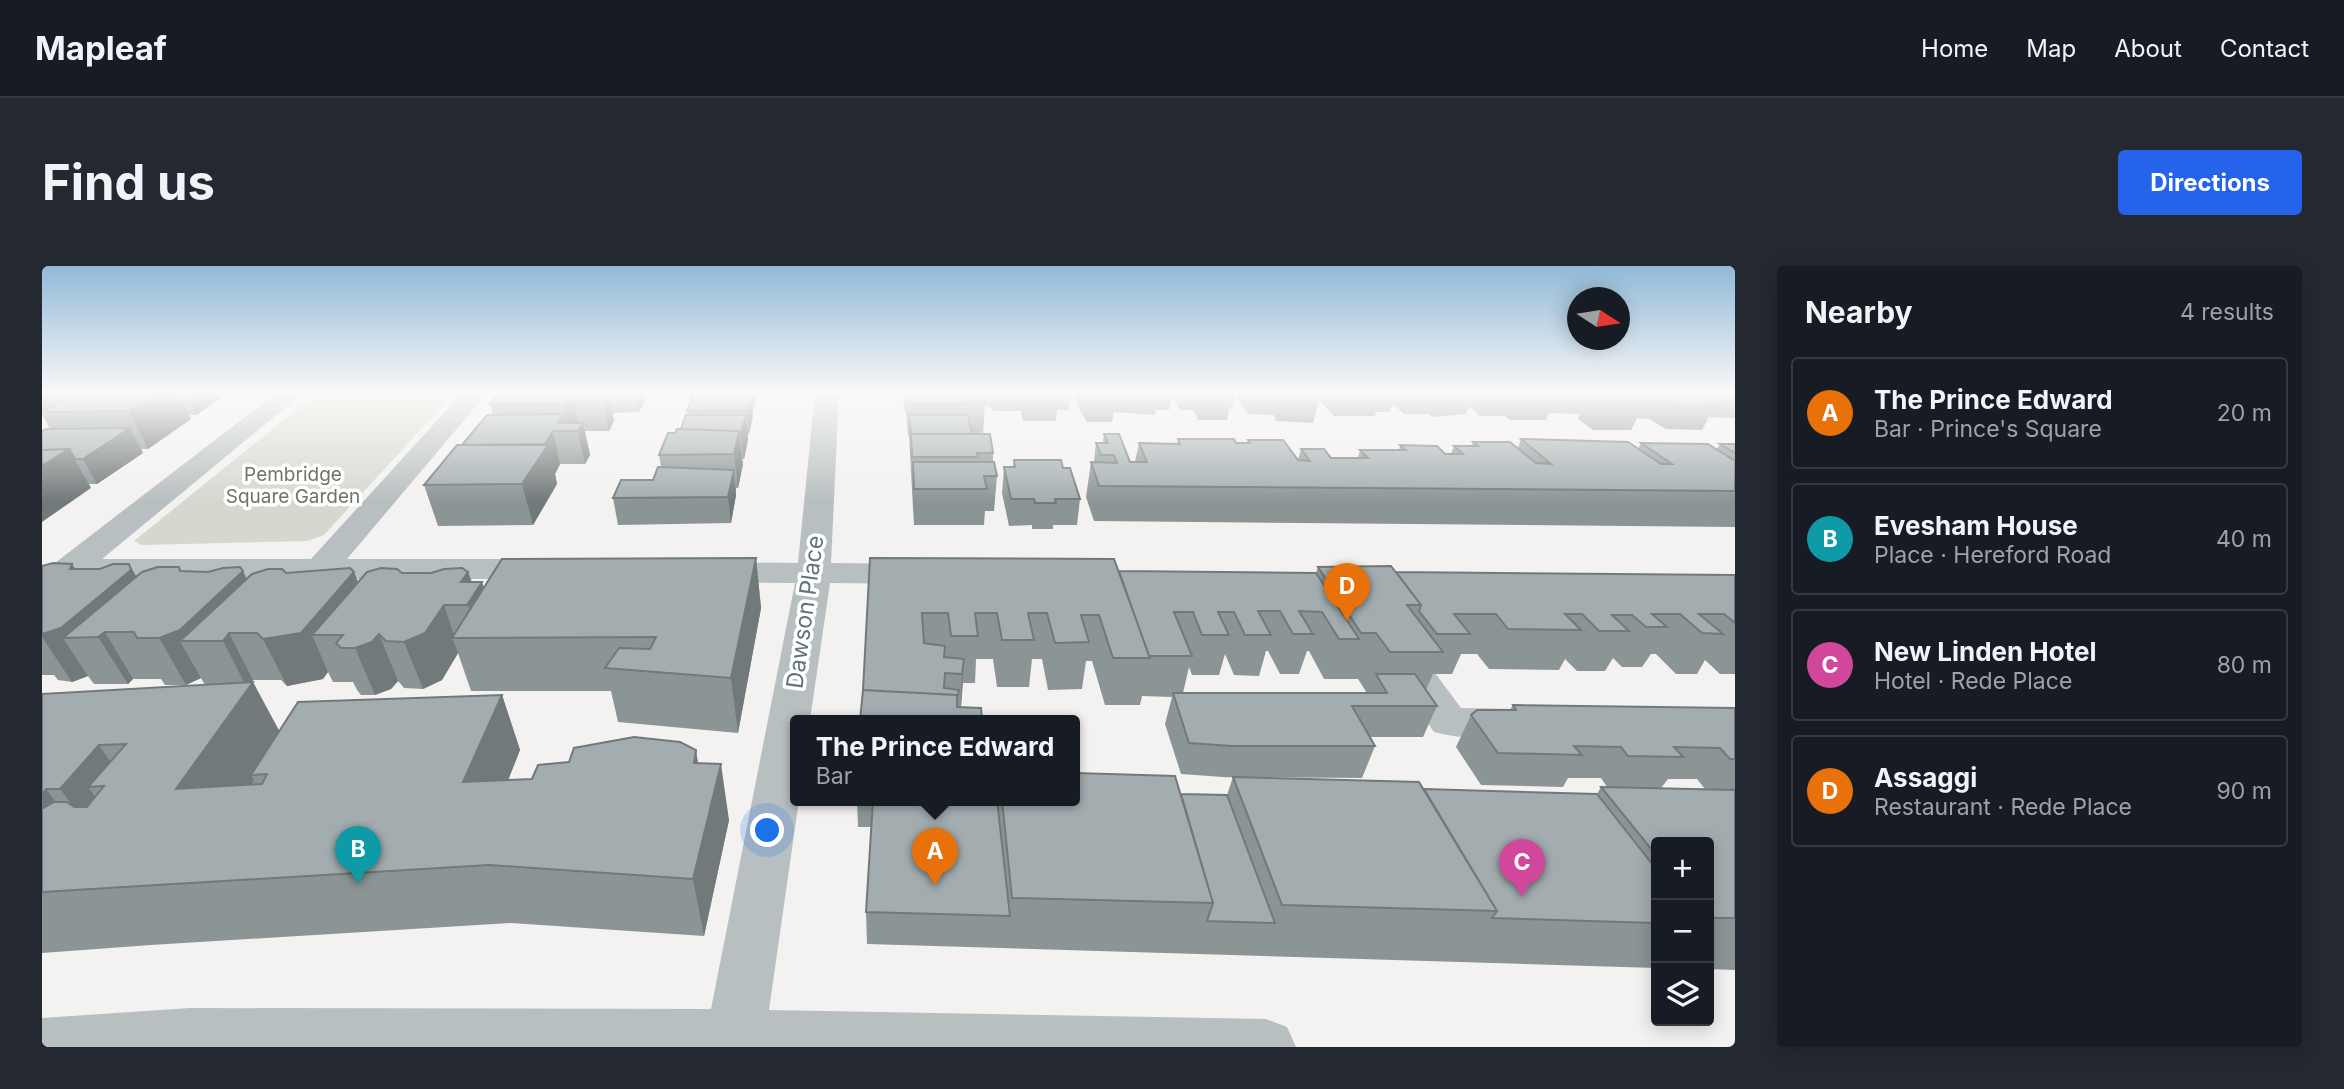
<!DOCTYPE html>
<html lang="en">
<head>
<meta charset="utf-8">
<style>
  body { margin:0; font-family:Inter,sans-serif; background:#242831; color:#f1f3f6 }
  .controls { position:absolute; right:21px; bottom:21px; display:grid; overflow:hidden; border-radius:7px; box-shadow:0 4px 18px #0003 }
  .controls button { width:63px; height:63px; display:grid; place-items:center; padding:0; border:0; border-bottom:2px solid #363941; background:#171b24; color:#f1f3f6; font:35px sans-serif }
  .compass { position:absolute; left:1525px; top:21px; width:63px; height:63px; border-radius:50%; background:#171b24; box-shadow:0 4px 18px #0003; rotate:102deg }
  .you { position:absolute; left:726px; top:565px; width:24px; height:24px; margin:-18px; border:5px solid #fff; border-radius:50%; background:#1a73e8; box-shadow:0 0 0 10px #1a73e833 }
  .badge { display:grid; place-items:center; width:46px; height:46px; border-radius:50%; background:#2563eb; color:#fff; font-size:23px; font-weight:700 }
  .pin { position:absolute; translate:-50% -58px; filter:drop-shadow(0 2px 4px #0008) }
  .pin::after { content:''; position:absolute; top:37px; width:24px; height:21px; background:inherit; clip-path:polygon(0 0,100% 0,50% 100%) }
  .popup { position:absolute; left:748px; top:449px; width:290px; height:91px; box-sizing:border-box; display:grid; place-content:center; border-radius:7px; background:#171b24; filter:drop-shadow(0 2px 5px #0005); font-size:23px; white-space:nowrap; color:#9ea1a6 }
  .popup b { font-size:26px; color:#f1f3f6 }
  .popup::after { content:''; position:absolute; left:50%; top:100%; margin-left:-14px; border:14px solid transparent; border-top-color:#171b24 }
  .list { margin:0; padding:0; list-style:none }
  h2 { display:flex; justify-content:space-between; align-items:center; height:91px; margin:0; padding:0 28px; font-size:30px }
  h2 small { font-size:23px; font-weight:400; color:#9ea1a6 }
  .list li { display:grid; grid-template-columns:46px 1fr auto; gap:21px; align-items:center; box-sizing:border-box; height:112px; margin:0 14px 14px; padding:0 14px; border:2px solid #363941; border-radius:7px }
  .list b { display:block; font-size:26px; white-space:nowrap }
  .list p { margin:0; font-size:23px; white-space:nowrap; color:#9ea1a6 }
  .list em { font-size:23px; font-style:normal; color:#9ea1a6 }
  .icon { flex:none; width:38px; height:38px; fill:none; stroke:currentColor; stroke-width:2; stroke-linecap:round; stroke-linejoin:round }
  .map { position:relative; flex:none; width:1693px; height:781px; overflow:hidden; border-radius:7px }
  header { display:flex; align-items:center; gap:42px; box-sizing:border-box; height:98px; padding:0 35px; background:#171b24; border-bottom:2px solid #363941 }
  header strong { font-size:33px }
  nav { display:flex; gap:38px; margin-inline-start:auto; font-size:24px }
  .intro { display:flex; align-items:center; justify-content:space-between; box-sizing:border-box; height:168px; padding:0 42px }
  h1 { margin:0; font-size:49px }
  .button { padding:18px 32px; border-radius:7px; background:#2563eb; color:#fff; font-size:24px; font-weight:700 }
  main { display:flex; gap:42px; padding:0 42px }
  aside { flex:1; background:#171b24; border-radius:7px; box-shadow:0 4px 18px #0003 }
  .map>svg:first-child { display:block }
  .green { fill:#d5d8cf }
  .lines { fill:none; stroke-linecap:round; stroke-linejoin:round }
  .minor { fill:#b8bfc0; fill-rule:evenodd }
  .wall { fill:#8c9596; fill-rule:evenodd }
  .shaded-wall { fill:#72797a }
  .building { fill:#a3adaf; stroke:#72797a; stroke-width:2 }
  .labels { text-anchor:middle; dominant-baseline:central; stroke-width:7; stroke-linejoin:round; paint-order:stroke }
  .far-park-label { font-size:19px; fill:#6d7664; stroke:#fff }
  .street-label { font-size:23px; fill:#617679; stroke:#fff }
</style>
</head>
<body>
<header>
<strong>Mapleaf</strong>
<nav><a>Home</a><a>Map</a><a>About</a><a>Contact</a></nav>
</header>
<div class="intro"><h1>Find us</h1><a class="button">Directions</a></div>
<main>
<div class="map">
<svg width="1693" height="781" viewBox="0 0 1693 781">
  <rect width="100%" height="100%" fill="#f3f2f0"/>
  <!-- green -->
  <path class="green" d="M 275,127 L 412,127 L 282,269 L 265,275 L 100,279 L 92,275 Z"/>
  <g class="lines">
    <!-- minor -->
    <path class="minor" d="M 234,127 L 261,127 L 60,293 L 269,293 L 420,127 L 445,127 L 305,293 L 506,293 L 518,296 L 523,303 L 518,310 L 506,313 L 35,313 L 12,331 L 0,334 L 0,307 Z
      M 773,127 L 797,127 L 789,297 L 881,298 L 893,301 L 898,308 L 893,315 L 881,318 L 788,317 L 768,454 L 753,454 L 753,534 L 757,534 L 727,744 L 1224,753 L 1245,761 L 1254,781 L 0,781 L 0,752 L 148,742 L 669,743 L 753,317 L 664,316 L 652,313 L 647,306 L 652,299 L 664,296 L 756,297 Z
      M 1357,373 L 1370,376 L 1419,442 L 1478,443 L 1493,447 L 1499,457 L 1493,467 C 1463,475 1422,474 1392,466 L 1338,384 L 1344,376 Z"/>
  </g>
  <!-- wall -->
  <path class="wall" d="M 5,127 L 186,127 L 154,149 L 147,149 L 149,153 L 106,183 L 99,183 L 101,187 L 55,218 L 47,218 L 49,222 L 8,163 L 0,148 L 0,130 Z
    M 458,127 L 604,127 L 605,131 L 597,146 L 570,147 L 572,155 L 567,165 L 543,165 L 548,189 L 543,198 L 518,198 L 513,208 L 515,218 L 491,259 L 396,260 L 382,219 L 451,149 L 448,138 Z
    M 635,127 L 715,127 L 712,143 L 710,143 L 711,149 L 707,168 L 706,168 L 706,173 L 702,193 L 700,193 L 701,198 L 696,222 L 694,222 L 694,229 L 689,257 L 576,259 L 571,232 L 611,214 L 619,201 L 617,189 L 633,167 L 639,163 L 646,149 L 645,145 L 648,136 L 648,131 L 635,131 Z
    M 860,127 L 1029,127 L 1027,144 L 1015,144 L 1014,155 L 981,155 L 979,145 L 953,145 L 943,139 L 941,168 L 951,187 L 951,196 L 955,210 L 952,245 L 943,245 L 942,259 L 872,259 L 867,170 L 866,170 L 864,146 L 863,146 Z
    M 1035,127 L 1693,127 L 1693,152 L 1667,151 L 1660,164 L 1624,163 L 1607,153 L 1595,152 L 1589,164 L 1551,164 L 1536,153 L 1538,148 L 1507,147 L 1504,154 L 1468,154 L 1463,150 L 1438,150 L 1427,140 L 1424,148 L 1390,151 L 1387,148 L 1362,148 L 1351,138 L 1348,146 L 1334,146 L 1333,150 L 1292,150 L 1277,134 L 1271,157 L 1234,155 L 1232,149 L 1206,148 L 1193,129 L 1190,141 L 1188,141 L 1185,154 L 1156,154 L 1151,144 L 1138,144 L 1130,130 L 1127,144 L 1113,144 L 1113,149 L 1072,146 L 1070,156 L 1045,156 L 1034,138 Z
    M 1062,168 L 1088,196 L 1093,196 L 1097,177 L 1135,178 L 1136,173 L 1194,177 L 1205,177 L 1206,174 L 1256,194 L 1259,183 L 1289,192 L 1316,192 L 1318,184 L 1357,184 L 1358,179 L 1403,188 L 1409,188 L 1412,180 L 1430,180 L 1431,176 L 1476,182 L 1479,173 L 1596,183 L 1599,177 L 1675,183 L 1678,178 L 1693,178 L 1693,261 L 1052,255 L 1044,231 L 1049,196 L 1052,196 L 1054,177 L 1061,177 Z
    M 972,194 L 1021,202 L 1038,233 L 1035,259 L 1011,259 L 1011,263 L 990,263 L 990,259 L 967,260 L 960,227 L 962,201 L 971,201 Z
    M 714,292 L 719,342 L 696,467 L 576,456 L 569,425 L 429,425 L 416,387 L 400,414 L 381,423 L 362,422 L 356,415 L 349,423 L 333,429 L 319,429 L 315,424 L 311,416 L 291,416 L 286,406 L 281,413 L 245,420 L 239,414 L 211,414 L 210,416 L 237,465 L 460,429 L 478,484 L 466,514 L 490,513 L 656,497 L 687,554 L 662,670 L 469,657 L 109,679 L 0,687 L 0,426 L 1,428 L 163,419 L 159,412 L 144,419 L 123,419 L 119,413 L 91,413 L 86,418 L 52,418 L 46,410 L 30,416 L 16,414 L 12,409 L 0,409 L 0,300 L 30,298 L 33,303 L 58,303 L 87,298 L 94,310 L 139,305 L 204,313 L 244,307 L 312,306 L 316,316 L 360,307 L 426,306 L 430,316 L 440,316 L 442,322 Z
    M 828,292 L 1077,305 L 1274,307 L 1276,301 L 1354,306 L 1693,309 L 1693,408 L 1678,408 L 1663,394 L 1655,408 L 1634,408 L 1614,388 L 1609,388 L 1600,401 L 1580,401 L 1571,392 L 1563,405 L 1535,405 L 1523,393 L 1517,404 L 1447,403 L 1435,388 L 1419,388 L 1410,408 L 1391,408 L 1384,424 L 1395,440 L 1381,471 L 1328,471 L 1333,480 L 1320,512 L 1181,511 L 1139,508 L 1123,458 L 1130,431 L 1100,430 L 1098,439 L 1063,439 L 1050,395 L 1044,395 L 1040,423 L 1006,424 L 1000,393 L 990,393 L 987,421 L 955,421 L 951,393 L 934,393 L 933,417 L 921,417 L 919,441 L 940,454 L 821,424 ZM 1224,385 L 1226,385 L 1238,408 L 1257,408 L 1265,385 L 1267,385 L 1282,413 L 1316,413 L 1325,427 L 1141,427 L 1147,401 L 1150,409 L 1177,409 L 1183,388 L 1192,409 L 1217,410 Z
    M 1471,439 L 1693,442 L 1693,704 L 1667,703 L 1667,576 L 1614,576 L 1614,702 L 825,678 L 824,646 L 829,561 L 816,561 L 815,534 L 1033,534 L 1139,528 L 1185,529 L 1191,511 L 1382,523 L 1555,528 L 1559,521 L 1565,521 L 1559,512 L 1526,512 L 1521,521 L 1439,519 L 1414,481 L 1429,449 L 1468,444 ZM 1626,513 L 1655,513 L 1663,523 L 1619,522 Z"/>
  <!-- shaded-wall -->
  <path class="shaded-wall" d="M 116,127 L 136,127 L 149,153 L 106,183 L 87,145 Z
    M 143,127 L 186,127 L 154,149 Z
    M 561,127 L 567,127 L 572,155 L 567,165 L 560,128 Z
    M 593,127 L 604,127 L 605,131 L 597,146 Z
    M 709,127 L 711,149 L 707,168 L 705,144 Z
    M 710,127 L 715,127 L 712,143 Z
    M 531,131 L 538,163 L 541,157 L 548,189 L 543,198 L 536,165 L 527,165 L 522,138 Z
    M 522,148 L 526,165 L 516,157 Z
    M 704,149 L 706,173 L 702,193 L 699,168 Z
    M 88,162 L 101,187 L 55,218 L 41,193 Z
    M 511,165 L 518,198 L 513,208 L 515,218 L 491,259 L 480,218 Z
    M 697,165 L 701,198 L 696,222 L 692,188 Z
    M 27,183 L 49,222 L 0,256 L 0,200 Z
    M 692,204 L 694,229 L 689,257 L 686,231 Z
    M 714,292 L 719,342 L 696,467 L 689,412 Z
    M 30,298 L 52,335 L 87,298 L 113,343 L 92,366 L 63,366 L 91,413 L 86,418 L 56,371 L 21,372 L 46,410 L 30,416 L 0,371 L 0,368 Z
    M 137,301 L 159,344 L 201,305 L 222,350 L 187,367 L 211,414 L 205,422 L 181,375 L 138,375 L 159,412 L 144,419 L 117,372 L 138,305 Z
    M 312,306 L 330,351 L 301,369 L 270,369 L 286,406 L 281,413 L 245,420 L 221,373 Z
    M 426,306 L 433,327 L 440,316 L 454,361 L 436,372 L 419,316 Z
    M 402,339 L 413,372 L 410,372 L 416,387 L 400,414 L 381,423 L 362,376 Z
    M 337,368 L 356,415 L 349,423 L 333,429 L 313,382 Z
    M 922,393 L 919,440 L 918,454 L 920,408 Z
    M 211,416 L 240,470 L 209,509 L 212,514 L 170,580 L 134,523 Z
    M 460,429 L 478,484 L 443,573 L 421,516 Z
    M 57,479 L 95,535 L 62,520 L 46,521 L 75,561 L 60,579 L 18,523 Z
    M 654,484 L 663,540 L 652,497 Z
    M 679,498 L 687,554 L 662,670 L 651,613 Z
    M 0,509 L 4,523 L 47,580 L 0,564 Z"/>
  <!-- building -->
  <path class="building" d="M 6,127 L 116,127 L 87,145 L 7,146 L 5,143 L 27,133 L 0,134 L 0,130 Z
    M 458,127 L 561,127 L 560,128 L 526,129 L 531,131 L 522,138 L 448,138 Z
    M 652,127 L 709,127 L 705,144 L 645,145 Z
    M 865,127 L 940,127 L 943,137 L 866,138 Z
    M 1044,127 L 1071,127 L 1074,132 L 1048,132 Z
    M 1159,127 L 1187,127 L 1190,130 L 1161,130 Z
    M 1239,127 L 1271,127 L 1277,133 L 1240,131 Z
    M 1447,127 L 1508,127 L 1514,131 L 1478,130 L 1473,127 Z
    M 1557,127 L 1595,127 L 1605,133 L 1566,132 Z
    M 1595,127 L 1652,127 L 1673,140 L 1636,140 L 1619,129 L 1599,129 Z
    M 1667,127 L 1693,127 L 1693,128 L 1668,128 Z
    M 522,148 L 516,157 L 541,157 L 536,165 L 511,165 L 503,178 L 420,179 L 445,149 Z
    M 644,149 L 704,149 L 699,168 L 698,168 L 697,165 L 639,163 Z
    M 867,149 L 926,149 L 930,168 L 869,168 Z
    M 88,162 L 41,193 L 33,193 L 27,183 L 0,184 L 0,165 L 4,163 Z
    M 635,163 L 697,165 L 692,188 L 617,189 L 626,167 L 633,167 Z
    M 869,168 L 948,168 L 951,187 L 935,187 L 936,191 L 870,191 Z
    M 1062,168 L 1077,168 L 1088,196 L 1105,196 L 1097,177 L 1138,178 L 1136,173 L 1192,173 L 1194,177 L 1208,177 L 1206,174 L 1241,174 L 1256,194 L 1268,195 L 1259,183 L 1282,183 L 1289,192 L 1326,192 L 1318,184 L 1364,184 L 1358,179 L 1395,180 L 1403,188 L 1421,188 L 1412,180 L 1436,180 L 1431,176 L 1468,176 L 1494,197 L 1509,198 L 1479,173 L 1586,176 L 1619,198 L 1630,198 L 1599,177 L 1666,178 L 1693,195 L 1693,225 L 1057,220 L 1049,196 L 1075,197 L 1072,189 L 1059,189 L 1054,177 L 1066,177 Z
    M 1678,178 L 1693,178 L 1693,187 Z
    M 415,179 L 506,179 L 480,218 L 382,219 Z
    M 27,183 L 0,200 L 0,184 Z
    M 972,194 L 1019,194 L 1021,202 L 1028,202 L 1038,233 L 1013,233 L 1014,237 L 993,237 L 992,233 L 969,233 L 962,201 L 973,201 Z
    M 871,196 L 952,196 L 955,210 L 942,210 L 945,223 L 872,223 Z
    M 616,201 L 692,204 L 686,231 L 571,232 L 579,214 L 611,214 Z
    M 714,292 L 689,412 L 563,402 L 577,382 L 608,383 L 614,371 L 410,372 L 460,293 Z
    M 828,292 L 1072,293 L 1108,392 L 1071,392 L 1057,349 L 1039,349 L 1047,376 L 1013,377 L 1005,347 L 986,347 L 992,374 L 960,374 L 955,347 L 933,347 L 936,370 L 909,370 L 906,347 L 880,347 L 882,377 L 903,380 L 902,391 L 922,393 L 920,408 L 903,407 L 902,422 L 917,424 L 915,433 L 915,429 L 821,424 Z
    M 11,297 L 30,298 L 28,303 L 58,303 L 71,298 L 87,298 L 89,304 L 19,362 L 0,368 L 0,300 Z
    M 1349,300 L 1379,339 L 1365,339 L 1401,386 L 1348,386 L 1334,367 L 1319,367 L 1276,301 Z
    M 116,301 L 137,301 L 138,305 L 166,306 L 181,302 L 198,301 L 201,305 L 138,364 L 117,372 L 95,372 L 92,366 L 63,366 L 56,371 L 21,372 L 100,306 Z
    M 308,302 L 312,306 L 259,367 L 221,373 L 215,367 L 187,367 L 181,375 L 138,375 L 210,308 L 226,303 L 240,303 L 244,307 Z
    M 339,302 L 355,303 L 360,307 L 389,307 L 402,303 L 420,302 L 426,306 L 419,316 L 440,316 L 425,339 L 402,339 L 383,367 L 362,376 L 344,375 L 337,368 L 330,376 L 313,382 L 299,382 L 294,377 L 301,369 L 270,369 L 325,306 Z
    M 1077,305 L 1274,307 L 1317,373 L 1297,373 L 1280,346 L 1257,345 L 1271,368 L 1251,368 L 1238,345 L 1216,345 L 1229,369 L 1203,369 L 1192,346 L 1176,346 L 1187,369 L 1160,369 L 1151,346 L 1132,346 L 1150,390 L 1107,390 Z
    M 1354,306 L 1693,309 L 1693,357 L 1682,348 L 1657,348 L 1681,368 L 1660,367 L 1638,348 L 1610,348 L 1625,361 L 1604,361 L 1590,349 L 1570,349 L 1587,365 L 1557,365 L 1540,348 L 1523,348 L 1539,364 L 1466,363 L 1454,348 L 1412,348 L 1428,368 L 1395,368 L 1377,345 L 1379,339 Z
    M 1334,408 L 1373,408 L 1395,440 L 1310,440 L 1333,480 L 1190,480 L 1147,477 L 1131,427 L 1345,427 Z
    M 211,416 L 134,523 L 220,518 L 225,508 L 209,509 L 256,436 L 460,429 L 421,516 L 490,513 L 496,499 L 527,496 L 532,482 L 592,471 L 638,476 L 654,484 L 652,497 L 679,498 L 651,613 L 447,599 L 0,626 L 0,543 L 12,536 L 25,536 L 32,541 L 45,541 L 62,520 L 46,521 L 84,478 L 57,479 L 18,523 L 4,523 L 0,528 L 0,428 Z
    M 821,424 L 915,429 L 915,441 L 939,442 L 940,454 L 818,454 Z
    M 1471,439 L 1693,442 L 1693,493 L 1688,493 L 1678,482 L 1632,481 L 1641,491 L 1586,490 L 1579,481 L 1532,480 L 1540,489 L 1456,487 L 1429,449 L 1435,444 L 1474,444 Z
    M 1033,507 L 1133,510 L 1171,637 L 970,632 L 960,534 L 1033,534 Z
    M 1191,511 L 1377,516 L 1455,645 L 1240,639 Z
    M 1559,521 L 1693,524 L 1693,652 L 1667,652 L 1667,576 L 1614,576 L 1614,589 Z
    M 1382,523 L 1555,528 L 1614,603 L 1614,657 L 1450,652 L 1455,645 Z
    M 1139,528 L 1185,529 L 1233,657 L 1165,655 L 1171,637 Z
    M 831,534 L 955,534 L 968,650 L 824,646 Z"/>
  <!-- sky -->
  <linearGradient id="sky" x2="0" y2="1"><stop stop-color="#91b9d8"/><stop offset="0.54" stop-color="#faf9f8"/><stop offset="1" stop-color="#faf9f8" stop-opacity="0"/></linearGradient>
  <rect width="1693" height="236" fill="url(#sky)"/>
  <g class="labels">
    <!-- far-park labels -->
    <g class="far-park-label">
      <text x="251" y="208">Pembridge<tspan x="251" dy="22">Square Garden</tspan></text>
    </g>
    <!-- street labels -->
    <g class="street-label">
      <text transform="translate(763 346) rotate(-82)">Dawson Place</text>
    </g>
  </g>
</svg>
<div class="controls">
<button>+</button>
<button>−</button>
<button><svg class="icon" aria-label="layers" viewBox="0 0 24 24"><path d="M12 4l9 5-9 5-9-5zM3 14l9 5 9-5"/></svg></button>
</div>
<svg class="compass" viewBox="-18 -18 36 36"><path d="M0-13l5 13h-10z" fill="#e53935"/><path d="M0 13l5-13h-10z" fill="#9ea1a6"/></svg>
<div class="you"></div>
<div class="pin badge" style="left:893px;top:620px;background:#e8710a">A</div>
<div class="popup"><b>The Prince Edward</b>Bar</div>
<div class="pin badge" style="left:316px;top:618px;background:#0f9aa8">B</div>
<div class="pin badge" style="left:1480px;top:631px;background:#d1479c">C</div>
<div class="pin badge" style="left:1305px;top:355px;background:#e8710a">D</div>
</div>
<aside>
<h2>Nearby<small>4 results</small></h2>
<ul class="list">
<li><span class="badge" style="background:#e8710a">A</span><div><b>The Prince Edward</b><p>Bar · Prince's Square</p></div><em>20 m</em></li>
<li><span class="badge" style="background:#0f9aa8">B</span><div><b>Evesham House</b><p>Place · Hereford Road</p></div><em>40 m</em></li>
<li><span class="badge" style="background:#d1479c">C</span><div><b>New Linden Hotel</b><p>Hotel · Rede Place</p></div><em>80 m</em></li>
<li><span class="badge" style="background:#e8710a">D</span><div><b>Assaggi</b><p>Restaurant · Rede Place</p></div><em>90 m</em></li>
</ul>
</aside>
</main>
</body>
</html>
